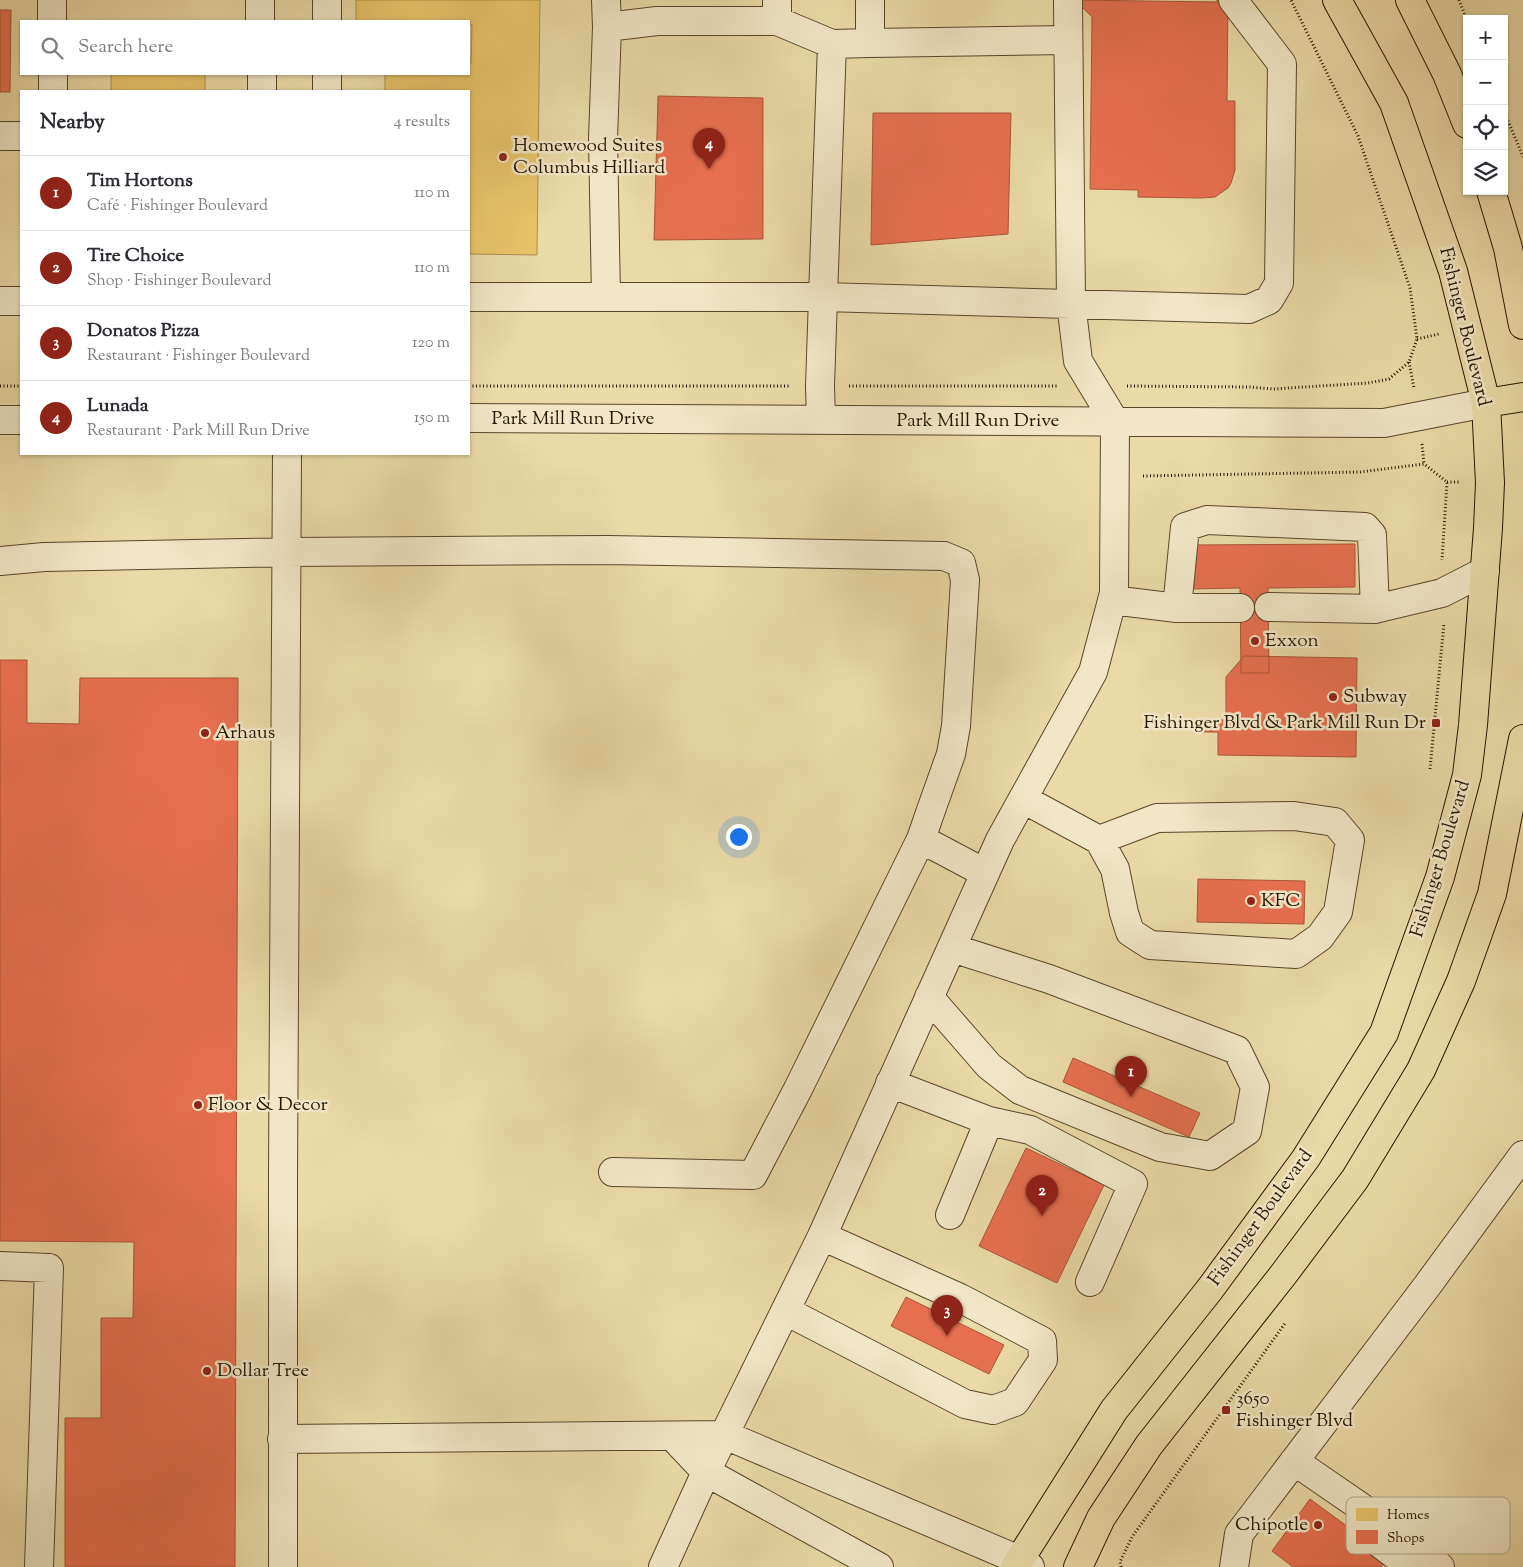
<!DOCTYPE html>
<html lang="en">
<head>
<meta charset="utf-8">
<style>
  body { margin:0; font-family:"Sorts Mill Goudy",serif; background:#f2f2f3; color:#2b2b33 }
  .controls { position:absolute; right:15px; top:15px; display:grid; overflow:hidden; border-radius:0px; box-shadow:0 1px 4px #0004 }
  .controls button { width:45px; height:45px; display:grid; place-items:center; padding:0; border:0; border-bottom:1px solid #e1e1e2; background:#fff; color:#2b2b33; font:25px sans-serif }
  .you { position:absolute; left:738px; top:836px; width:18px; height:18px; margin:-12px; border:4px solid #fff; border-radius:50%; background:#1a73e8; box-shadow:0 0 0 8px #1a73e833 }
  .badge { display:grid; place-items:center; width:32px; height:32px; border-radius:50%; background:#8f2418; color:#fff; font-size:16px; font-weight:700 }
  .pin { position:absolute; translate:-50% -41px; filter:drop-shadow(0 1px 2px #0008) }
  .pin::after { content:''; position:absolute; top:26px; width:18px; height:15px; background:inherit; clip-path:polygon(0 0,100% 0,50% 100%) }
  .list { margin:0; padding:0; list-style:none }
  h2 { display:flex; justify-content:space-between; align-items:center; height:65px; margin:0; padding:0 20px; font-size:21px }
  h2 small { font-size:16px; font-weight:400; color:#7c7c81 }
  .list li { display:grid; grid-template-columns:32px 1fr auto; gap:15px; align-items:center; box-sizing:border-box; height:75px; padding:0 20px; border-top:1px solid #e1e1e2 }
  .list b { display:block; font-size:19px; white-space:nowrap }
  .list p { margin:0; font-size:16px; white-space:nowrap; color:#7c7c81 }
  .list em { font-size:16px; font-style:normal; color:#7c7c81 }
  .icon { flex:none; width:28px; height:28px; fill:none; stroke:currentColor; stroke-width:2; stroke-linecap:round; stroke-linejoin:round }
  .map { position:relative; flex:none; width:1523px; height:1567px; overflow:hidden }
  .search { position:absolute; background:#fff; box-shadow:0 1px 4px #0004; left:20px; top:20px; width:450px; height:55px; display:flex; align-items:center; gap:12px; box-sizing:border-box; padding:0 18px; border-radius:0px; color:#7c7c81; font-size:19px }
  .panel { position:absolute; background:#fff; box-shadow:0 1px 4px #0004; left:20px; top:90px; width:450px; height:365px; border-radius:0px }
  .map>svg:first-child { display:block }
  .homes { fill:#e9c46a; stroke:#af8f4a }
  .shops { fill:#e76f51; stroke:#ad5439 }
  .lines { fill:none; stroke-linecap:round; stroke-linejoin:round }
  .minor-casing { stroke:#58462a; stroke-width:30 }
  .major-casing { stroke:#271401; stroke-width:30 }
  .path { stroke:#271401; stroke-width:3; stroke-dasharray:1 2.5; stroke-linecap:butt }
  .minor { stroke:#f1e7c6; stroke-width:28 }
  .major { stroke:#eadaa7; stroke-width:28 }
  .poi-dot { fill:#8f2418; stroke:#f1e7c6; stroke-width:2 }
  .labels { text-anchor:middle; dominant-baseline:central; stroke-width:5; stroke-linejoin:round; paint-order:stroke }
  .poi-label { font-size:19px; fill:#271401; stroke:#f1e7c6; text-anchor:start }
  .street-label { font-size:19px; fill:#271401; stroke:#f1e7c6 }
  .key { fill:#f1e7c6; stroke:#b4a88b; stroke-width:1 }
  .key-label { font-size:14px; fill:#271401 }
</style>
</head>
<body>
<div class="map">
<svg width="1523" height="1567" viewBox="0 0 1523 1567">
  <rect width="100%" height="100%" fill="#eadaa7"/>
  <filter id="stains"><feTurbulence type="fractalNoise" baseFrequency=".004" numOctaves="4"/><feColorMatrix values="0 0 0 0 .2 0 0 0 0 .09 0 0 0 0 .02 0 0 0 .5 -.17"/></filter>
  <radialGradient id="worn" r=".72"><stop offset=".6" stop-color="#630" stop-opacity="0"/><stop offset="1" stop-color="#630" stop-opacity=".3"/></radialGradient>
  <!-- homes -->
  <path class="homes" d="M 356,0 L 540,0 L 537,255 L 470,254 L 469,91 L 385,91 L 385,74 L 469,74 L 469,62 L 471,63 L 472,25 L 469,25 L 469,21 L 356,21 Z
    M 111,74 L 205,74 L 205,91 L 111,91 Z"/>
  <!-- shops -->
  <path class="shops" d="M 1075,0 L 1217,2 L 1217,0 L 1228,0 L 1227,101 L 1235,101 L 1235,170 L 1231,183 L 1228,188 L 1215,197 L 1201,198 L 1138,197 L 1138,190 L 1090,189 L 1092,17 Z
    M 0,10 L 11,10 L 10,92 L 0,92 Z
    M 658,96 L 763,98 L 763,239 L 654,240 Z
    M 873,113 L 1011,113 L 1008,234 L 871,245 Z
    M 1355,544 L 1355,587 L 1268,588 L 1269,673 L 1241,673 L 1240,588 L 1190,589 L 1190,545 Z
    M 1244,656 L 1357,658 L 1356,757 L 1218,755 L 1218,732 L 1194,732 L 1194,720 L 1226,720 L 1226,677 Z
    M 0,660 L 27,660 L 27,723 L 79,724 L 80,678 L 238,678 L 235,1567 L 65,1567 L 65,1418 L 101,1418 L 101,1318 L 133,1318 L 134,1242 L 0,1241 Z
    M 1198,879 L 1305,881 L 1304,924 L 1197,922 Z
    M 1073,1058 L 1200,1113 L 1189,1137 L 1063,1082 Z
    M 1026,1148 L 1104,1185 L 1057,1283 L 979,1246 Z
    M 906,1297 L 1004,1345 L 989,1374 L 891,1326 Z
    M 1310,1499 L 1389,1557 L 1381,1567 L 1293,1567 L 1272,1551 Z"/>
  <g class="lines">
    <!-- minor casing -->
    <g class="minor-casing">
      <path id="minor" d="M 52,0 L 52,21
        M 260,0 L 260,21
        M 327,0 L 327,21
        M 606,0 L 607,27
        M 777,0 L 777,21 L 832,44 L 870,43 L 870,0
        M 870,43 L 1068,40
        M 832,44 L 823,297 L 1249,309 L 1269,300 L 1279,283 L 1282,64 L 1233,0
        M 53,74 L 53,91
        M 262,74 L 262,91
        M 327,74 L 327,91
        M 0,136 L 21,136
        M 469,297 L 823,297 L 820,386 L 821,420
        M 606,297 L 603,139 L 607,27 L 657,21 L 777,21
        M 0,301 L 21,301
        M 469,418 L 1384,423 L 1486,403
        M 0,420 L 21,420
        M 0,561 L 44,557 L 287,552 L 608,550 L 944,556 L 961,563 L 965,580 L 956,726 L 951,754 L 930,813 L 921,839 L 798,1089 L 753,1175 L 613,1172
        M 1112,600 L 1177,608 L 1185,527 L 1207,520 L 1365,527 L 1372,535 L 1375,609 L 1269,607
        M 1177,608 L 1240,608
        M 1375,609 L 1442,593 L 1485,571
        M 1023,799 L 1099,840 L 1115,869 L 1124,913 L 1130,932 L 1150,945 L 1296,954 L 1320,937 L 1338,912 L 1350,840 L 1335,822 L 1294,816 L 1157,818 L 1099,840
        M 921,839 L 985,873
        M 929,997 L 989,1066 L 1020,1090 L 1160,1147 L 1210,1156 L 1247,1131 L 1255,1087 L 1237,1050 L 1049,979 L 952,948
        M 890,1083 L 989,1121 L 950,1215
        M 989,1121 L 1030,1130 L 1133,1184 L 1090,1282
        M 0,1266 L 49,1268 L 39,1567
        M 786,1311 L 965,1404 L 993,1410 L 1015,1402 L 1043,1360 L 1042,1341 L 960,1298 L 822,1236
        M 672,1436 L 706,1472 L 879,1567
        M 282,1439 L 725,1435 L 1019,1560 L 1030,1567
        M 1294,1461 L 1422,1549 L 1440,1567
        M 1366,1533 L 1411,1567
        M 283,1567 L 283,1174 L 287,454
        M 663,1567 L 706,1472 L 822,1236 L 1000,840 L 1093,672 L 1114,593 L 1115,422 L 1078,361 L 1071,303 L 1068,0
        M 1234,1567 L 1239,1534 L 1427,1286 L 1523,1155"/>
    </g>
    <!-- major casing -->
    <g class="major-casing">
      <path id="major" d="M 1410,0 L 1447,74 L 1467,124
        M 1491,191 L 1508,248 L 1523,325
        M 1486,403 L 1523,397
        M 1015,1567 L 1114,1410 L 1210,1289 L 1306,1158 L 1384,1033 L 1440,877 L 1467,775 L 1473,725 L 1488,528 L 1490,483 L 1486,403 L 1453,271 L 1394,103 L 1337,0
        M 1078,1567 L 1101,1518 L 1149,1445 L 1283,1275 L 1355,1179 L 1421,1070 L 1461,981 L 1492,894 L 1523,739"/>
    </g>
    <!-- path -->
    <path class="path" d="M 1459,0 L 1467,20
      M 1504,111 L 1523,157
      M 1417,339 L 1439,334
      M 1409,362 L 1414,388
      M 0,386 L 21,386
      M 469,386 L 791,386
      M 849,386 L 1058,386
      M 1127,386 L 1250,387 L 1273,389 L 1368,383 L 1389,379 L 1409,362 L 1417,339 L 1410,288 L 1358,136 L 1291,0
      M 1422,444 L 1424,464
      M 1143,476 L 1360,472 L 1424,464 L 1447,482 L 1442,560
      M 1447,482 L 1461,482
      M 1430,769 L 1444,623
      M 1121,1567 L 1120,1562 L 1132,1537 L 1286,1322"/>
    <!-- minor -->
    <use href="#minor" class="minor"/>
    <!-- major -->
    <use href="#major" class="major"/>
  </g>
  <!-- markers -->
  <g class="poi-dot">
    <circle cx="503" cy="157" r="5"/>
    <circle cx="1255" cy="641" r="5"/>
    <circle cx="1333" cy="697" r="5"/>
    <rect x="1431" y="718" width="10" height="10" rx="2.5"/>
    <circle cx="205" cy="733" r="5"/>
    <circle cx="1251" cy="901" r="5"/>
    <circle cx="198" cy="1105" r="5"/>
    <circle cx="207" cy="1371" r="5"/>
    <rect x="1221" y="1405" width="10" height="10" rx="2.5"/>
    <circle cx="1318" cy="1525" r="5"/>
  </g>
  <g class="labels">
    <!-- poi labels -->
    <g class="poi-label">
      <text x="513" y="146">Homewood Suites<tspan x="513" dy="22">Columbus Hilliard</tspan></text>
      <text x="1265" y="641">Exxon</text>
      <text x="1343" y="697">Subway</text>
      <text x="1426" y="723" text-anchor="end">Fishinger Blvd &amp; Park Mill Run Dr</text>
      <text x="215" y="733">Arhaus</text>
      <text x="1261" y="901">KFC</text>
      <text x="208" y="1105">Floor &amp; Decor</text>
      <text x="217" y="1371">Dollar Tree</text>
      <text x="1236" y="1399">3650<tspan x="1236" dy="22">Fishinger Blvd</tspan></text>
      <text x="1308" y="1525" text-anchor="end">Chipotle</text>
    </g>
    <!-- street labels -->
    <g class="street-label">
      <text transform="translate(1464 327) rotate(76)">Fishinger Boulevard</text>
      <text x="573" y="419">Park Mill Run Drive</text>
      <text x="978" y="421">Park Mill Run Drive</text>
      <text transform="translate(1441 859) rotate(-73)">Fishinger Boulevard</text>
      <text transform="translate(1261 1218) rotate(-54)">Fishinger Boulevard</text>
    </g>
  </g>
  <!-- legend -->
  <rect x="1346" y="1497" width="164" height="57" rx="8" class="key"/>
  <rect x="1356" y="1508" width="22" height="13" fill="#e9c46a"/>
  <rect x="1356" y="1530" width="22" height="14" fill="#e76f51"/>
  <g class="key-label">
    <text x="1387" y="1519">Homes</text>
    <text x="1387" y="1542">Shops</text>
  </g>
  <rect width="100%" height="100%" filter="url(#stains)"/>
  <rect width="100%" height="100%" fill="url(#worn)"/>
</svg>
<div class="controls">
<button>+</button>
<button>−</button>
<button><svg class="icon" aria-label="locate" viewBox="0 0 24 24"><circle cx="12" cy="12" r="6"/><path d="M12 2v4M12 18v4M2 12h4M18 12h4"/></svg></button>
<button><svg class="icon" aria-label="layers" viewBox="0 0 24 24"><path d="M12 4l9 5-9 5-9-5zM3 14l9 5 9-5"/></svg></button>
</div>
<div class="you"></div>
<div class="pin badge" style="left:1131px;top:1097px">1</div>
<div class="pin badge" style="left:1042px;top:1216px">2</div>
<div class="pin badge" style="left:947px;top:1336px">3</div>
<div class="pin badge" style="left:709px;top:169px">4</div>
<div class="search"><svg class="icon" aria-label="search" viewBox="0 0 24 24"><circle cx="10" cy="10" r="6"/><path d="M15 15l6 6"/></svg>Search here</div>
<section class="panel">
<h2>Nearby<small>4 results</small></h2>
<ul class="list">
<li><span class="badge">1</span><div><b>Tim Hortons</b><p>Café · Fishinger Boulevard</p></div><em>110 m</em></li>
<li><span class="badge">2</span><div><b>Tire Choice</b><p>Shop · Fishinger Boulevard</p></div><em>110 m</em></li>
<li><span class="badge">3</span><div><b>Donatos Pizza</b><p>Restaurant · Fishinger Boulevard</p></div><em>120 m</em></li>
<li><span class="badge">4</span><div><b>Lunada</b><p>Restaurant · Park Mill Run Drive</p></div><em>150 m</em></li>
</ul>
</section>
</div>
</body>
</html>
